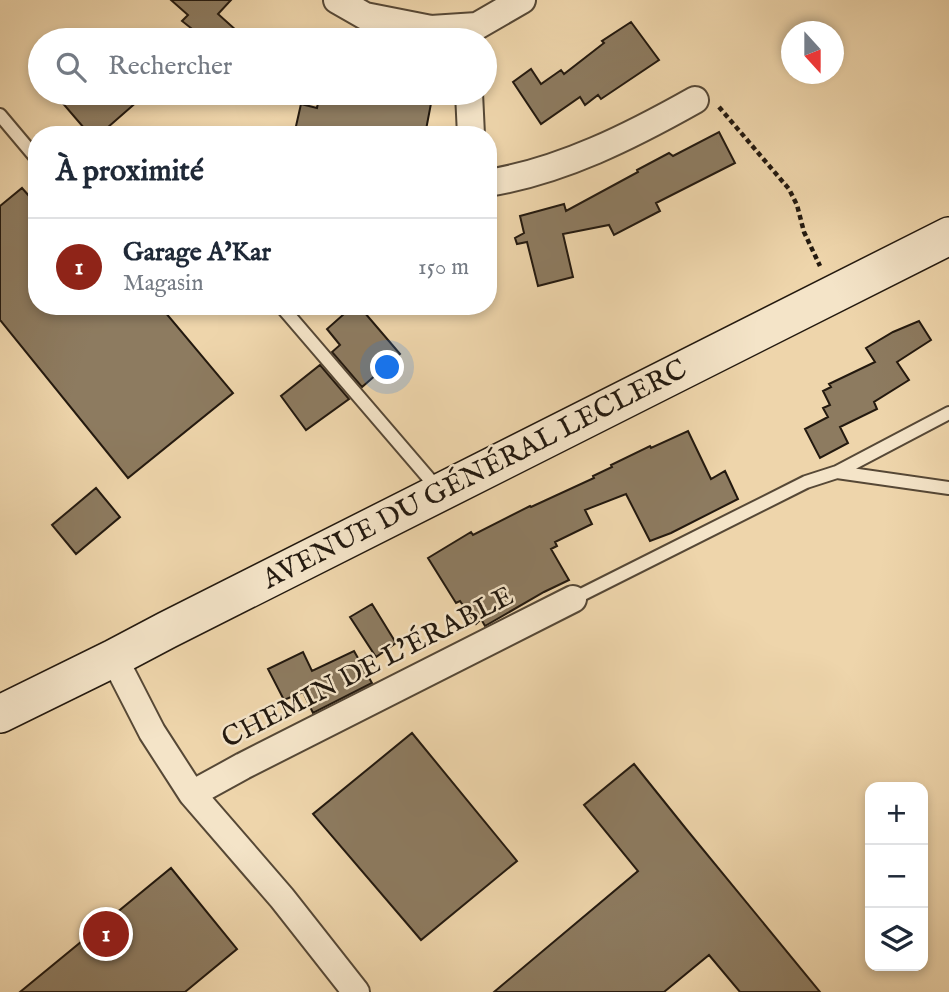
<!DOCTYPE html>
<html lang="fr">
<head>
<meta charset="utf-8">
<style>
  body { margin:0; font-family:"IM FELL English",serif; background:#f6f6f7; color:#1f2937 }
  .controls { position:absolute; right:21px; bottom:21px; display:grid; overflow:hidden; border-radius:14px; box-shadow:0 4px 10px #0003 }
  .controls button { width:63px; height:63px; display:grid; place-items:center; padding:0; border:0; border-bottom:2px solid #e0e1e3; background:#fff; color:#1f2937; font:35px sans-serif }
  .compass { position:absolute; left:781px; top:21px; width:63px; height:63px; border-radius:50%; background:#fff; box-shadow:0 4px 10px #0003; rotate:159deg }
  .you { position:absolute; left:388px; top:368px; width:24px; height:24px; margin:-18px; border:5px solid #fff; border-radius:50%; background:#1a73e8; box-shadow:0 0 0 10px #1a73e833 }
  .badge { display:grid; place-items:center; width:46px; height:46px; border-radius:50%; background:#8f2418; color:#fff; font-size:23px; font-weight:700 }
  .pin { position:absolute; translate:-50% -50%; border:4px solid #fff; box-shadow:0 2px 7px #0006 }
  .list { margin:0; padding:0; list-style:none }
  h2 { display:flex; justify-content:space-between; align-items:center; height:91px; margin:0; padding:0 28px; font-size:30px }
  h2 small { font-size:23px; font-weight:400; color:#747a83 }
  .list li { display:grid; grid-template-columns:46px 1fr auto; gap:21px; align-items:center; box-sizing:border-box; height:98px; padding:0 28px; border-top:2px solid #e0e1e3 }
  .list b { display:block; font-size:26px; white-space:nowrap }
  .list p { margin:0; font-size:23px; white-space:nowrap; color:#747a83 }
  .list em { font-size:23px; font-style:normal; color:#747a83 }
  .icon { flex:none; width:38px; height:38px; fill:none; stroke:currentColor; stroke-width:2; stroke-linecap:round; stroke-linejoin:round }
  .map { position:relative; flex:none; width:949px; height:992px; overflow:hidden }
  .search { position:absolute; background:#fff; box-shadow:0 4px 10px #0003; left:28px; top:28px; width:469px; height:77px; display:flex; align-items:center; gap:18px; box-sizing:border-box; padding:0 24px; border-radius:38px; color:#747a83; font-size:26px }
  .panel { position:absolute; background:#fff; box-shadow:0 4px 10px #0003; left:28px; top:126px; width:469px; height:189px; border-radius:28px }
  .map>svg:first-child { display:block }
  .building { fill:#8d7b60; stroke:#23190f; stroke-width:2 }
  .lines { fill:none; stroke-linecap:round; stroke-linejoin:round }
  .lane-casing { stroke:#564836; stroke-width:16 }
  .street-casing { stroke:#564836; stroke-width:30 }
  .secondary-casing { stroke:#23190f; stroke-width:40 }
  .path { stroke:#23190f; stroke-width:4.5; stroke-dasharray:5 3.5; stroke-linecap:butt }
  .lane { stroke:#f4e4c8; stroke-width:12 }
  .street { stroke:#f4e4c8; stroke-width:26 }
  .secondary { stroke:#f4e4c8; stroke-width:37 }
  .labels { text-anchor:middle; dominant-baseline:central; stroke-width:5; stroke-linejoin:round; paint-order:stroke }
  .street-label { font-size:28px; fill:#23190f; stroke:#f4e4c8 }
</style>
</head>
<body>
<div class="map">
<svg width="949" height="992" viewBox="0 0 949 992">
  <rect width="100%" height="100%" fill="#eed5ab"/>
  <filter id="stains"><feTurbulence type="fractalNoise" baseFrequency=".00286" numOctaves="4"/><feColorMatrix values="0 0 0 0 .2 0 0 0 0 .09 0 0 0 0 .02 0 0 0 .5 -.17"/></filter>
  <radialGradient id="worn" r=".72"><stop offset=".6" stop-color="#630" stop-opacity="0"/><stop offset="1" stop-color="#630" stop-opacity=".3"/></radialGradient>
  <!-- building -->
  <path class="building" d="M 171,0 L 231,0 L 218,14 L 247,40 L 206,40 L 182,21 L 188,15 Z
    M 631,22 L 659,60 L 601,99 L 598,95 L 585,105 L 580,97 L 541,124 L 513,82 L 531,69 L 541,84 L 561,70 L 564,74 L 604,43 L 602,41 Z
    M 54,93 L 147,93 L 99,135 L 90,135 Z
    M 320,93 L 340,93 L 375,102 L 376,93 L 433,93 L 425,135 L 394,135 L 369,130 L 368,135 L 294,135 L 301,104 L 317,108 Z
    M 719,132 L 735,163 L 656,203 L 660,211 L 614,235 L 609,225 L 563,234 L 573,277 L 538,286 L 527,242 L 517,244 L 515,238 L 524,233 L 520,216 L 564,204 L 566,211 L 638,172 L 637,170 L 669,153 L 673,156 Z
    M 22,188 L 37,205 L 37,306 L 160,306 L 233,393 L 128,478 L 0,320 L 0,206 Z
    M 353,306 L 359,306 L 400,354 L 362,387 L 332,352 L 340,345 L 327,329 Z
    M 919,321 L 931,340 L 897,362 L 909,380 L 874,402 L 877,409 L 840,427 L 848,443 L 820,458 L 805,429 L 828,417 L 823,408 L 830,405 L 823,391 L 831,387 L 829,384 L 875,362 L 866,348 L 893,332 Z
    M 320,365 L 349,399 L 306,430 L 281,396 Z
    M 688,431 L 711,479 L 725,471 L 738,499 L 671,533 L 650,541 L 626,494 L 585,510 L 592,524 L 555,542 L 557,546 L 551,549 L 569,580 L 544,592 L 485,626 L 481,619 L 476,624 L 460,601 L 456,603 L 428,558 L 471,532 L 473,535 L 530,506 L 531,507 L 594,478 L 593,476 L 612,467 L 611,465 L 650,446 L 651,448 Z
    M 96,488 L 120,517 L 76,554 L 52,525 Z
    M 372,604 L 396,643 L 376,657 L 350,617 Z
    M 354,651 L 372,683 L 313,713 L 303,692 L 284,700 L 268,669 L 303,652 L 312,671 Z
    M 412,733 L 517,861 L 421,940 L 313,814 Z
    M 634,764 L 687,830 L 820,992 L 740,992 L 709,955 L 664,992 L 494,992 L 638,871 L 584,805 Z
    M 171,868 L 237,949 L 185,992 L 20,992 Z"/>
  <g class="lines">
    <!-- lane casing -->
    <g class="lane-casing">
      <path id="lane" d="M 0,115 L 37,159
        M 281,306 L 438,489
        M 837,472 L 949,413
        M 573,599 L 806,482 L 837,472 L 949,488"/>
    </g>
    <!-- street casing -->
    <g class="street-casing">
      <path id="street" d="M 337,0 L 365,16 L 431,29 L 477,26 L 522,0
        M 469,93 L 471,135
        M 488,183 C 562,171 631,136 695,100
        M 114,658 L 152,732 L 192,794 L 282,898 L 356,992
        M 192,794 L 243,766 L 573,599"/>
    </g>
    <!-- secondary casing -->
    <g class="secondary-casing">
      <path id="secondary" d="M 0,714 L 114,658 L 167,630 L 949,236"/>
    </g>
    <!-- path -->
    <path class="path" d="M 719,107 L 789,189 L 797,205 L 804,232 L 820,266"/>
    <!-- lane -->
    <use href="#lane" class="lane"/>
    <!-- street -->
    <use href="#street" class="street"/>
    <!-- secondary -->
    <use href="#secondary" class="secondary"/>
  </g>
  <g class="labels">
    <!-- street labels -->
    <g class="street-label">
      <text transform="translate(475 475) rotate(-27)">AVENUE DU GÉNÉRAL LECLERC</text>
      <text transform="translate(368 668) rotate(-27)">CHEMIN DE L'ÉRABLE</text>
    </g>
  </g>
  <rect width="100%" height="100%" filter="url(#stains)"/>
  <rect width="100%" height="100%" fill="url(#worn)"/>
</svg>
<div class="controls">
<button>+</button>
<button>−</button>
<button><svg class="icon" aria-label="layers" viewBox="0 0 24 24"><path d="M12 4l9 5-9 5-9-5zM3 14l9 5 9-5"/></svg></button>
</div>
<svg class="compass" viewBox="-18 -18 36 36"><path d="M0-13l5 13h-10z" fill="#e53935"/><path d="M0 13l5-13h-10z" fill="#747a83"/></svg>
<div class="you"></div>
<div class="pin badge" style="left:106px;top:934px">1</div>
<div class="search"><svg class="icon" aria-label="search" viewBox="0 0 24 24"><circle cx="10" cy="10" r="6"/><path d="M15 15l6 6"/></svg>Rechercher</div>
<section class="panel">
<h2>À proximité<small></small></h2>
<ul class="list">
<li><span class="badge">1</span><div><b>Garage A'Kar</b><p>Magasin</p></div><em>150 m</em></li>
</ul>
</section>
</div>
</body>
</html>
